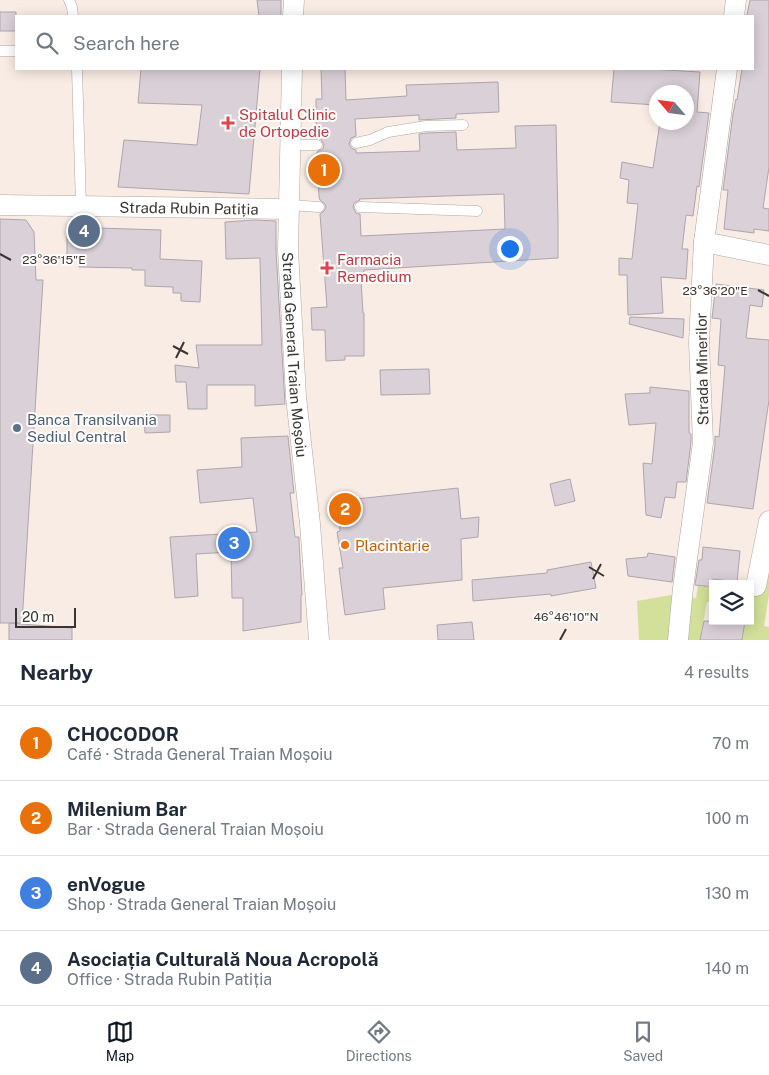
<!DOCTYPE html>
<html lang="en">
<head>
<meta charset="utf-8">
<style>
  body { margin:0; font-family:"Public Sans",sans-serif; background:#f6f6f7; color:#1f2937 }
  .controls { position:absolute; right:15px; bottom:15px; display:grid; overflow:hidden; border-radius:0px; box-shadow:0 2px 12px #0003 }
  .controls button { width:45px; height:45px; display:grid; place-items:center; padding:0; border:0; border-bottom:1px solid #e0e1e3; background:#fff; color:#1f2937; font:25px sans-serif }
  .compass { position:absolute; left:649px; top:85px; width:45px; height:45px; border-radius:50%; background:#fff; box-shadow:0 2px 12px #0003; rotate:298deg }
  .scale { position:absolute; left:15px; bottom:12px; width:61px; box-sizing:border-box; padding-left:5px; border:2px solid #3a3532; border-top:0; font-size:14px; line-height:18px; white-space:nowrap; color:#3a3532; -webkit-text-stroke:4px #fefcfa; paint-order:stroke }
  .you { position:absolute; left:509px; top:248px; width:18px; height:18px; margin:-12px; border:4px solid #fff; border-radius:50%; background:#1a73e8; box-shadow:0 0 0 8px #1a73e833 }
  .badge { display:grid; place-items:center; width:32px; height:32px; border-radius:50%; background:#111827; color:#fff; font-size:16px; font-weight:700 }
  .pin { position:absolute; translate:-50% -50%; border:2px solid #fff; box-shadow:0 1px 5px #0006 }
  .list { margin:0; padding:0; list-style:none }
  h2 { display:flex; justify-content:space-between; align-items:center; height:65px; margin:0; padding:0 20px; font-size:21px }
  h2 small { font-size:16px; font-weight:400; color:#747a83 }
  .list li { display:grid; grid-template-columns:32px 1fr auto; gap:15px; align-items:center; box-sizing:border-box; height:75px; padding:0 20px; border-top:1px solid #e0e1e3 }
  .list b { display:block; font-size:19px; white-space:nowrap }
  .list p { margin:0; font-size:16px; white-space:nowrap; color:#747a83 }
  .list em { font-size:16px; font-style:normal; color:#747a83 }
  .icon { flex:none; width:28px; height:28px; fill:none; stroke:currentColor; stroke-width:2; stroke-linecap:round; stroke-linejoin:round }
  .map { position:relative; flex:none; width:769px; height:640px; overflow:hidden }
  .search { position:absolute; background:#fff; box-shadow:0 2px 12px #0003; left:15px; right:15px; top:15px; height:55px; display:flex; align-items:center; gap:12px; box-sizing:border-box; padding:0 18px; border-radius:0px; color:#747a83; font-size:19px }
  .sheet { height:365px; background:#fff }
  nav { display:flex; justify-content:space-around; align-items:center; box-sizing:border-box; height:70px; border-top:1px solid #e0e1e3; background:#fff; font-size:14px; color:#747a83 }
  nav a { display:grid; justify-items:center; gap:2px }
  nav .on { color:#111827 }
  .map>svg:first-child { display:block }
  .green { fill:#d3e09a }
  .building { fill:#dad0d8; stroke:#afa5ad; fill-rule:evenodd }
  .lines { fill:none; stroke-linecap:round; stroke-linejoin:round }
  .lane-casing { stroke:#b1a79f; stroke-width:11 }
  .street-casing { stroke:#b1a79f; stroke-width:21 }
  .lane { stroke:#fff; stroke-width:10 }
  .street { stroke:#fff; stroke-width:20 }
  .ticks { fill:none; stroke:#3a3532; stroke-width:2 }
  .health-dot { fill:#e0444e; stroke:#fefcfa; stroke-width:2 }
  .service-dot { fill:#5c6f8a; stroke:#fefcfa; stroke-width:2 }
  .food-dot { fill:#e8710a; stroke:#fefcfa; stroke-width:2 }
  .labels { text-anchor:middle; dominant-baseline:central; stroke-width:4; stroke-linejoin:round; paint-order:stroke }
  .health-label { font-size:15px; fill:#be3a42; stroke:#fefcfa; text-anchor:start }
  .street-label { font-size:15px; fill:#3a3532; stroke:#fefcfa }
  .service-label { font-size:15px; fill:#4e5e75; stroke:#fefcfa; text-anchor:start }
  .food-label { font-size:15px; fill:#c56008; stroke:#fefcfa; text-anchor:start }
  .ticks-label { font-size:12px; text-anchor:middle; fill:#3a3532; stroke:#fefcfa; stroke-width:4; stroke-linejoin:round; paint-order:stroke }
</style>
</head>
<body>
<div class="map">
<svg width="769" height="640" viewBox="0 0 769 640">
  <rect width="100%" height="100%" fill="#f8ece4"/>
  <!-- green -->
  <path class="green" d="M 768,573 L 769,573 L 769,595 L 764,626 L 769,627 L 769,640 L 742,640 L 745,621 L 750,621 L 750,593 L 762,594 Z
    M 698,585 L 713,587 L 713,603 L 707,602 L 700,640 L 639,640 L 637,601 L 671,595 L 696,598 Z"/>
  <!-- building -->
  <path class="building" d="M 257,0 L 281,0 L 281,16 L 259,16 Z
    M 750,0 L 769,0 L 769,167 L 763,208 L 769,209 L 769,231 L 754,229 L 754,233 L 724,229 L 728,190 L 723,190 L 733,114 L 736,99 L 737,100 L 742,69 L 753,69 L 753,16 L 747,15 Z
    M 0,12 L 16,12 L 16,31 L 0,31 Z
    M 141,69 L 260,69 L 249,194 L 118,187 L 124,140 L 197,145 L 202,105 L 138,103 Z
    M 321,69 L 345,69 L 346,100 L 407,96 L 406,85 L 498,82 L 499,112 L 456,114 L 456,118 L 419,120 L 419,115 L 355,119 L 356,136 L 351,138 L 349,144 L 351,148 L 356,150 L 356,153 L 420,151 L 419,134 L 427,133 L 456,132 L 457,150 L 516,148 L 515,126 L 556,125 L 558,221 L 558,258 L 364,270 L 364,280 L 361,280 L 363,313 L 364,313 L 364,356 L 345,356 L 345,360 L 326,361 L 325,330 L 312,330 L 311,308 L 327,307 L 320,214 L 324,211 L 326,207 L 325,204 L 320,200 L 319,197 L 317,152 L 323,149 L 324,145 L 321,139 L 317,138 L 316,121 L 316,99 L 322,99 ZM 504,194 L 505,229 L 361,236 L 360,214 L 356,213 L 353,207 L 354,203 L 360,200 L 359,199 Z
    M 614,69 L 649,69 L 700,72 L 697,112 L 709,113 L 699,187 L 697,186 L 693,216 L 686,215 L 682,249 L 688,249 L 686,279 L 661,277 L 663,313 L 628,315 L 627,275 L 619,275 L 619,258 L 632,259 L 638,204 L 627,203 L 629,180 L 620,178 L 622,162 L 653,168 L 660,122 L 686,122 L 686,92 L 656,92 L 656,105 L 611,102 Z
    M 0,219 L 26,220 L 34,232 L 36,280 L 43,280 L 22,623 L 0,623 Z
    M 254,220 L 276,221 L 276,251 L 285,404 L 255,406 L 255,385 L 207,385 L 207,409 L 188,409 L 186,382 L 176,382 L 175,365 L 199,368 L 196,345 L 262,345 L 260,258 L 226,259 L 225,222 Z
    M 67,227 L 161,230 L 160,259 L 202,261 L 200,302 L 181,301 L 181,293 L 173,293 L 173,287 L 145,286 L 145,270 L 132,270 L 132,268 L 79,267 L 79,260 L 67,260 Z
    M 716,284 L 764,290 L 762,307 L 750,305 L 746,338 L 769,340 L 769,400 L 753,509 L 707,503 L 715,445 L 715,436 L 719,437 L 725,366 L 718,365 L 721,319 L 712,318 Z
    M 630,317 L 684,319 L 683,338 L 629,324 Z
    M 429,369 L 430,394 L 381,395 L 380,370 Z
    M 650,387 L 689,391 L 689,433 L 691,434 L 691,442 L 686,482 L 677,482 L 675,498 L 665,497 L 661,518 L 646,515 L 643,463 L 652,464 L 656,423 L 629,425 L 625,394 L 650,393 Z
    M 144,415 L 170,415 L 170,432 L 145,433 Z
    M 288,436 L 294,493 L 290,493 L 295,537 L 299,537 L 299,541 L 302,595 L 301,595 L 301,622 L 243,631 L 243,598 L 232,598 L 231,552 L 196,554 L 198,596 L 175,598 L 170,537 L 257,532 L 253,498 L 200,503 L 197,470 L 242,467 L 241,438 Z
    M 570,479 L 575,501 L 555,506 L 550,484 Z
    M 458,488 L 461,519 L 479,517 L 478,537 L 461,539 L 462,580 L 383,588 L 385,609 L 345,615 L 339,568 L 343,568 L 337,532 L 340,531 L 338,501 Z
    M 703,547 L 740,551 L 737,582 L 713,579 L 713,587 L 695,585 L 699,560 L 702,560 Z
    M 648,553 L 675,557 L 672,582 L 628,576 L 626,559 L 647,557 Z
    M 591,562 L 596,588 L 551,596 L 551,594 L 473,601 L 472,580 L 547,573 L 547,570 Z
    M 704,621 L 745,621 L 742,640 L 700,640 Z
    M 472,622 L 474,640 L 438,640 L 437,625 Z
    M 9,623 L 72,628 L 72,640 L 9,640 Z"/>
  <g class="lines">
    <!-- lane casing -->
    <g class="lane-casing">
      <path id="lane" d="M 69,0 L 72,7 L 73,16
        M 0,51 L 16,51
        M 77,69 L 81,206
        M 356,143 L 370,140 L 388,132 L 426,126 L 463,125
        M 290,145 L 317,145
        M 289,205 L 319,207
        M 360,207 L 477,211"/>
    </g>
    <!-- street casing -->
    <g class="street-casing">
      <g id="street">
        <path d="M 293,16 L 294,0"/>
        <path d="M 734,16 L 736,0"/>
        <path id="s1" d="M 292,69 L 288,250 L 296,397 L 310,524 L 319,640"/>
        <path id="s2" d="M 0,205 L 288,209"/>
        <path d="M 704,242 L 769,255"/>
        <path d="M 756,586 L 769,521"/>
        <path d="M 678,640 L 683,588 L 703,443 L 699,342 L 704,242 L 727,69"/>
      </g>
    </g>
    <!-- lane -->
    <use href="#lane" class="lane"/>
    <!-- street -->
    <use href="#street" class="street"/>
  </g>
  <!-- ticks -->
  <path class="ticks" d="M 0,254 L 11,260M 758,290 L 769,296M 173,346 L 188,354M 176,358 L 184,342M 589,567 L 604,576M 593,579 L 601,564M 560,640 L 566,629"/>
  <!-- markers -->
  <g class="health-dot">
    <path d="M225.5 115.5h5v5h5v5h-5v5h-5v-5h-5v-5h5z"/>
    <path d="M324.5 260.5h5v5h5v5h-5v5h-5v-5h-5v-5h5z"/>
  </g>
  <circle class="service-dot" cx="17" cy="428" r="5"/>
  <circle class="food-dot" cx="345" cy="545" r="5"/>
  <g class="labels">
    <!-- health labels -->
    <g class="health-label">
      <text x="239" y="114">Spitalul Clinic<tspan x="239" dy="17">de Ortopedie</tspan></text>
      <text x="337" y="259">Farmacia<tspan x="337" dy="17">Remedium</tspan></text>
    </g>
    <!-- street labels -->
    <g class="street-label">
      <text stroke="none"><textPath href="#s2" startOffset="189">Strada Rubin Patiția</textPath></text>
      <text stroke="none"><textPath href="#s1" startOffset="286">Strada General Traian Moșoiu</textPath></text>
      <text transform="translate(702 369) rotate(-91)">Strada Minerilor</text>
    </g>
    <!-- service labels -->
    <g class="service-label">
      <text x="27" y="419">Banca Transilvania<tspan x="27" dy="17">Sediul Central</tspan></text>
    </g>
    <!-- food labels -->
    <g class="food-label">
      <text x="355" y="545">Placintarie</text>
    </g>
  </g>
  <g class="ticks-label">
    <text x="54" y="264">23°36'15"E</text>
    <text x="715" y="295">23°36'20"E</text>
    <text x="566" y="621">46°46'10"N</text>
  </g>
</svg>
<div class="controls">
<button><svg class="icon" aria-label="layers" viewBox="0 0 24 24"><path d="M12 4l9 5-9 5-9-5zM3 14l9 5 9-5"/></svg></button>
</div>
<svg class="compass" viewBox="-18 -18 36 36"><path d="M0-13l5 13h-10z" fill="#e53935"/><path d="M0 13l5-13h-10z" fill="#747a83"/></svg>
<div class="scale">20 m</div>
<div class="you"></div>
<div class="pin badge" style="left:324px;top:170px;background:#e8710a">1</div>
<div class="pin badge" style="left:345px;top:509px;background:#e8710a">2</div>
<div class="pin badge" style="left:234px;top:543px;background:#3f7fe0">3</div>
<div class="pin badge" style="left:84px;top:231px;background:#5c6f8a">4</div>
<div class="search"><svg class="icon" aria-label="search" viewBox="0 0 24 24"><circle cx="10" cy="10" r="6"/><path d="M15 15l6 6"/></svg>Search here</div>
</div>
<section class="sheet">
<h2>Nearby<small>4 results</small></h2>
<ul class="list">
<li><span class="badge" style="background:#e8710a">1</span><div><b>CHOCODOR</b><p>Café · Strada General Traian Moșoiu</p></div><em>70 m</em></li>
<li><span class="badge" style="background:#e8710a">2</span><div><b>Milenium Bar</b><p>Bar · Strada General Traian Moșoiu</p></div><em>100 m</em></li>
<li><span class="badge" style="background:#3f7fe0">3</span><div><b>enVogue</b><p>Shop · Strada General Traian Moșoiu</p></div><em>130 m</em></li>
<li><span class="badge" style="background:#5c6f8a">4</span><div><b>Asociația Culturală Noua Acropolă</b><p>Office · Strada Rubin Patiția</p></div><em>140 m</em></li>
</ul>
</section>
<nav>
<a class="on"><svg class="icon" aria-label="map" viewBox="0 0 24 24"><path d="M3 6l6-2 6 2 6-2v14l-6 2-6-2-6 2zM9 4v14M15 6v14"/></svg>Map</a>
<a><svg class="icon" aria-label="directions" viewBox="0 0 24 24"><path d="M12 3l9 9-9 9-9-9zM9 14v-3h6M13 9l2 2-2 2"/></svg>Directions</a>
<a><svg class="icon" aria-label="saved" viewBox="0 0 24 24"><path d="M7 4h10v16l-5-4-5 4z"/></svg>Saved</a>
</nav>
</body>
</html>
